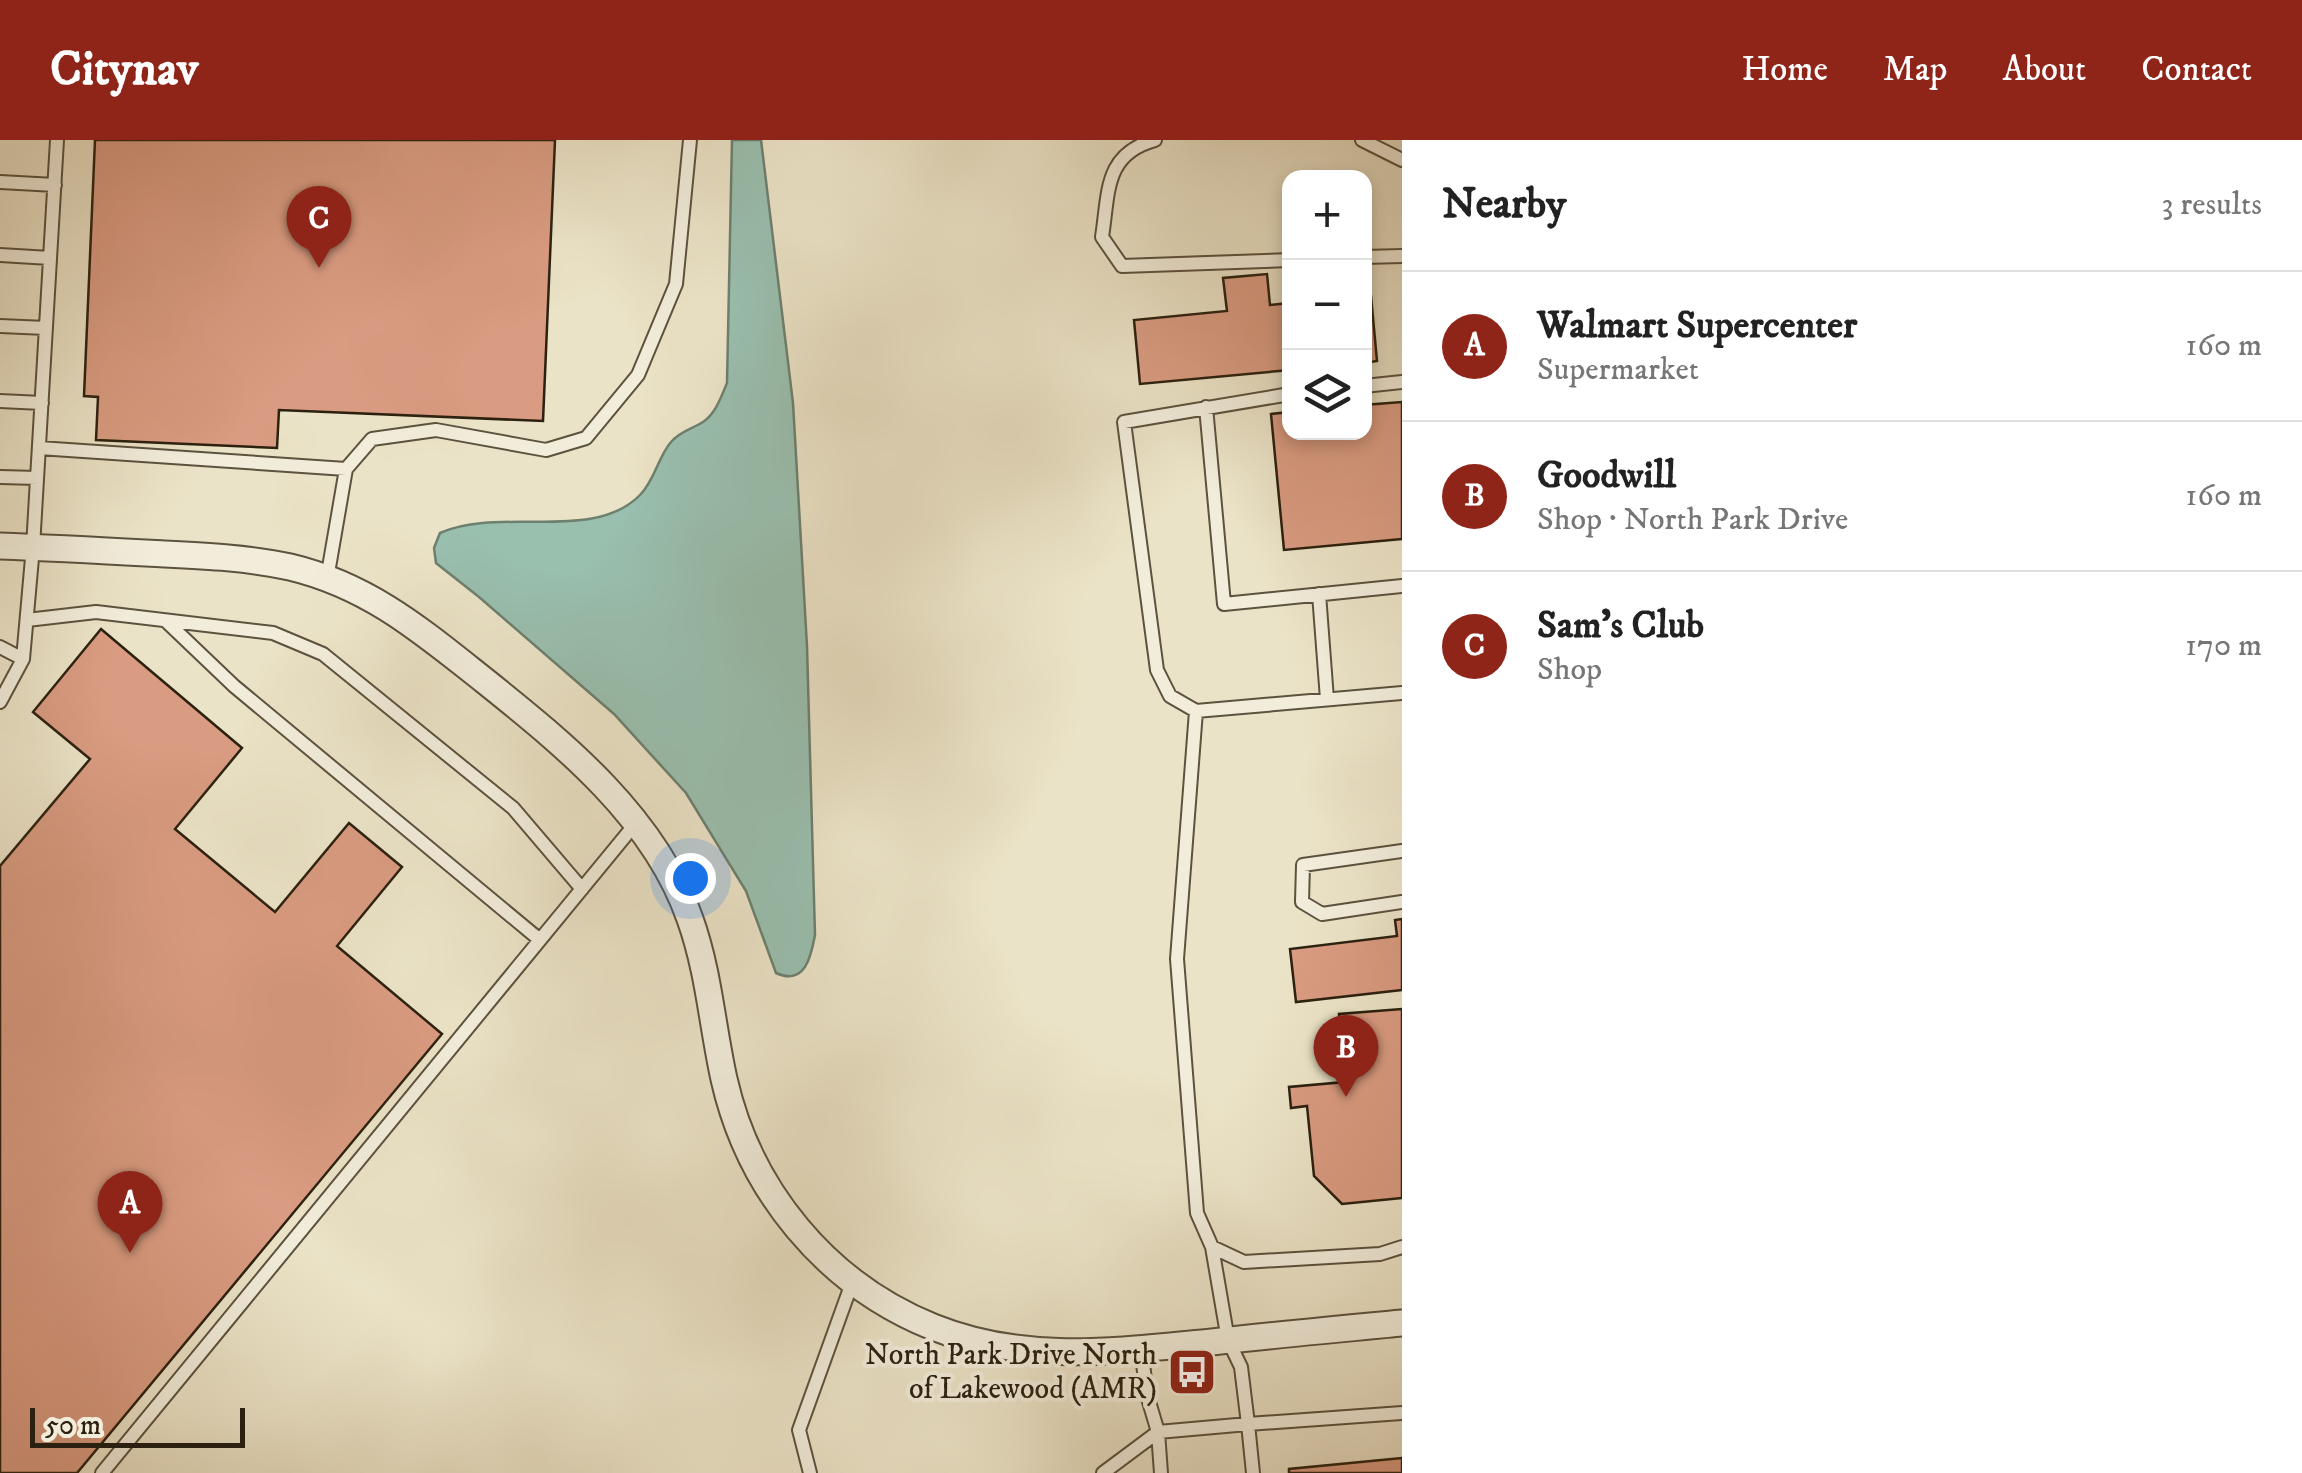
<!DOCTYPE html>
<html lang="en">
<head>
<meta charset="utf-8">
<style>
  body { margin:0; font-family:"IM FELL DW Pica",serif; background:#f6f6f6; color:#222 }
  .controls { position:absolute; right:30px; top:30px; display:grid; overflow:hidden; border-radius:20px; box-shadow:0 5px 15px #0003 }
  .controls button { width:90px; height:90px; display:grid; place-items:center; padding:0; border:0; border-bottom:2px solid #e0e0e0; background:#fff; color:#222; font:50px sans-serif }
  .scale { position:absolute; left:30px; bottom:25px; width:215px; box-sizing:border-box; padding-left:10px; border:5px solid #2c2110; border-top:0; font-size:28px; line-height:35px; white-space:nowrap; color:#2c2110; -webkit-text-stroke:8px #f2eddb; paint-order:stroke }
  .you { position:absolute; left:690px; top:738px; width:35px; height:35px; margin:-25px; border:8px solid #fff; border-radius:50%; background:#1a73e8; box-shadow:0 0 0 15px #1a73e833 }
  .badge { display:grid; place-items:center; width:65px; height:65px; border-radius:50%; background:#8f2418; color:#fff; font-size:32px; font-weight:700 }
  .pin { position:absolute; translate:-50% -82px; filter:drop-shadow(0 2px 5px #0008) }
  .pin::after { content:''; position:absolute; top:52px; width:35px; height:30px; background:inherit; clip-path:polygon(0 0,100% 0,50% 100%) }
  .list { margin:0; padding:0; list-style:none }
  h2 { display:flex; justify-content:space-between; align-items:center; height:130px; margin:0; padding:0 40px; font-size:42px }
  h2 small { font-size:32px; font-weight:400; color:#767676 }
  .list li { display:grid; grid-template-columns:65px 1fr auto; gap:30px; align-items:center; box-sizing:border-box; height:150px; padding:0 40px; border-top:2px solid #e0e0e0 }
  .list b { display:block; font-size:38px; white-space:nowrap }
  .list p { margin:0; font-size:32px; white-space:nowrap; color:#767676 }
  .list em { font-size:32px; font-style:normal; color:#767676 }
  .icon { flex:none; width:55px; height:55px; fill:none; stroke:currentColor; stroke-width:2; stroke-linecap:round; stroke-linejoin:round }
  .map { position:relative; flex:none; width:1402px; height:1333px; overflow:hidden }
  header { display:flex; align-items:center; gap:60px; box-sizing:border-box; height:140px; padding:0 50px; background:#8f2418; color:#fff }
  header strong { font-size:48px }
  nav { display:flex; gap:55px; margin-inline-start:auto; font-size:35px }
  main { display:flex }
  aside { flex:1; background:#fff }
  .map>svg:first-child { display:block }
  .water { fill:#99bfaf; stroke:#6d806f; stroke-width:2.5 }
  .building { fill:#d99b81; stroke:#2c2110; stroke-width:2.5 }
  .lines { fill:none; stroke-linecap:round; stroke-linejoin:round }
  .service-casing { stroke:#5c523e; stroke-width:16 }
  .minor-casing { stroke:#5c523e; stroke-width:29 }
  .service { stroke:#f2eddb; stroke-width:12 }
  .minor { stroke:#f2eddb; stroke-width:25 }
  .labels { text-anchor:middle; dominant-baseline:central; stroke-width:8; stroke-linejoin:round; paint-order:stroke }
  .poi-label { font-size:30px; fill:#2c2110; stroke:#f2eddb; text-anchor:end }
</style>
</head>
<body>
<header>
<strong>Citynav</strong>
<nav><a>Home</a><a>Map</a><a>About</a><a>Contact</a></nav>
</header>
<main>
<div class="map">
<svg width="1402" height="1333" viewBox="0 0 1402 1333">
  <rect width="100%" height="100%" fill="#ebe3c7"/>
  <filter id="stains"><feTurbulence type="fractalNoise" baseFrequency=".002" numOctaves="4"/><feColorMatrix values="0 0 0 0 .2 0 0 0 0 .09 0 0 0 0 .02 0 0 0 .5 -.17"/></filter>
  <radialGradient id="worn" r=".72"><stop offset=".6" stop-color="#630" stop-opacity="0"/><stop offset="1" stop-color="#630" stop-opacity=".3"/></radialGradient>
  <!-- water -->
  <path class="water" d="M 732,0 L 761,0 L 793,263 L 807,506 L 815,795 C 811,817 805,846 776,833 L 746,751 L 686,653 L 614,574 L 479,457 L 436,423 L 434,408 L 440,393 C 500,366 593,403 640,355 C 655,340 658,317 671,302 C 680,291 692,289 703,282 C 716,273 721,257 727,243 Z"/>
  <!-- building -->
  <path class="building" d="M 95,0 L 555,0 L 543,281 L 279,270 L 277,308 L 96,300 L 98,257 L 84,256 Z
    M 1267,134 L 1270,165 L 1290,163 L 1290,230 L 1140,244 L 1134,180 L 1227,171 L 1223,138 Z
    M 1364,156 L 1371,156 L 1377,221 L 1364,223 Z
    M 1402,262 L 1402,399 L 1284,410 L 1271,274 L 1290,272 L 1290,292 L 1364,292 L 1364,265 Z
    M 101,489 L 242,608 L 175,689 L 275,772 L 349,683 L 402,727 L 337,806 L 442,894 L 77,1333 L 0,1333 L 0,726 L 90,619 L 33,572 Z
    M 1402,779 L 1402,850 L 1296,862 L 1290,809 L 1397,796 L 1395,780 Z
    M 1402,869 L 1402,1058 L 1342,1064 L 1314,1036 L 1307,966 L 1291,968 L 1289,947 L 1344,942 L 1339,874 Z
    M 1402,1318 L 1402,1333 L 1289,1333 L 1289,1329 Z"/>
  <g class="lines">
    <!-- service casing -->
    <g class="service-casing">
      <path id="service" d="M 1155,0 C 1104,14 1109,52 1102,97 L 1122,126 L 1290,120
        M 1362,0 L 1402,20
        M 0,42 L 55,45
        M 0,115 L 50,118
        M 1364,117 L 1402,116
        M 0,186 L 46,188
        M 1364,246 L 1402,242
        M 1290,254 L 1124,282 L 1157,530 L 1170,556 L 1196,571 L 1402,553
        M 0,261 L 42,263
        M 1206,267 L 1224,464 L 1402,446
        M 39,308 L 346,329
        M 0,337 L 37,338
        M 327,439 L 346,329 L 372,299 L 436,290 L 546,310 L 586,298 L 638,235 L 676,144 L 690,0
        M 1319,454 L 1327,559
        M 27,480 L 96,472 L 273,493 L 323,514 L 513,668 L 582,749
        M 168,483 L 234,546 L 540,800
        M 0,507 L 23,519
        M 0,562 L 23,519 L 33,407 L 57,0
        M 1196,571 L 1177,819 L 1197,1073 L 1212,1107 L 1244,1122 L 1380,1114 L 1402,1107
        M 1402,711 L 1303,725 L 1302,762 L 1322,774 L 1402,762
        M 1212,1107 L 1228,1200 L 1241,1227 L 1248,1284 L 1402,1273
        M 1141,1208 L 1147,1255 L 1158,1292 L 1248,1284 L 1253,1333
        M 1158,1292 L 1161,1333
        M 102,1333 L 636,683
        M 810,1333 L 799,1290 L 853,1140
        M 1103,1333 L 1158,1292"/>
    </g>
    <!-- minor casing -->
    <g class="minor-casing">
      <path id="minor" d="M 0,406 C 55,408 109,411 164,414 C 206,416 249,418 290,427 C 370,446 423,492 485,541 C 565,605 655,678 690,779 C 709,832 712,885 724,939 C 749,1050 826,1144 933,1187 C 1025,1224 1116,1211 1212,1202 C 1275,1195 1339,1189 1402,1183"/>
    </g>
    <!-- service -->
    <use href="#service" class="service"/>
    <!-- minor -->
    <use href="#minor" class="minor"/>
  </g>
  <!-- icons -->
  <defs>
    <g id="bus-square" transform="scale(2.5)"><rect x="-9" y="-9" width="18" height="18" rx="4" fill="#8f2418" stroke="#f2eddb"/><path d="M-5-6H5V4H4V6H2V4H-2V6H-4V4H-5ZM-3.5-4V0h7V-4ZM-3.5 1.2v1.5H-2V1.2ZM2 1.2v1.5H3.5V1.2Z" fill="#fff"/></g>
  </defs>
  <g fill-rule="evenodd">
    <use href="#bus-square" x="1192" y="1232"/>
  </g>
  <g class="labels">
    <!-- poi labels -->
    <g class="poi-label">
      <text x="1157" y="1215">North Park Drive North<tspan x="1157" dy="34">of Lakewood (AMR)</tspan></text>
    </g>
  </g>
  <rect width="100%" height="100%" filter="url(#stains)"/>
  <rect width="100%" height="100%" fill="url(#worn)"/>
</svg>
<div class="controls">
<button>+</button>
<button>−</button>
<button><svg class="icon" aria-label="layers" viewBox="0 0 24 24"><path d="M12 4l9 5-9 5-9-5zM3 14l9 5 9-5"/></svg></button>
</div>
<div class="scale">50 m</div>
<div class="you"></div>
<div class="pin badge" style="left:130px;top:1113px">A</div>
<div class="pin badge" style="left:1346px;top:957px">B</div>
<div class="pin badge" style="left:319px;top:128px">C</div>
</div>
<aside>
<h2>Nearby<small>3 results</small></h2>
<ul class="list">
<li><span class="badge">A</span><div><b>Walmart Supercenter</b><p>Supermarket</p></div><em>160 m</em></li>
<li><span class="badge">B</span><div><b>Goodwill</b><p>Shop · North Park Drive</p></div><em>160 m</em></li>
<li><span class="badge">C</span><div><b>Sam's Club</b><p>Shop</p></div><em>170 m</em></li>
</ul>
</aside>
</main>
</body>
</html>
